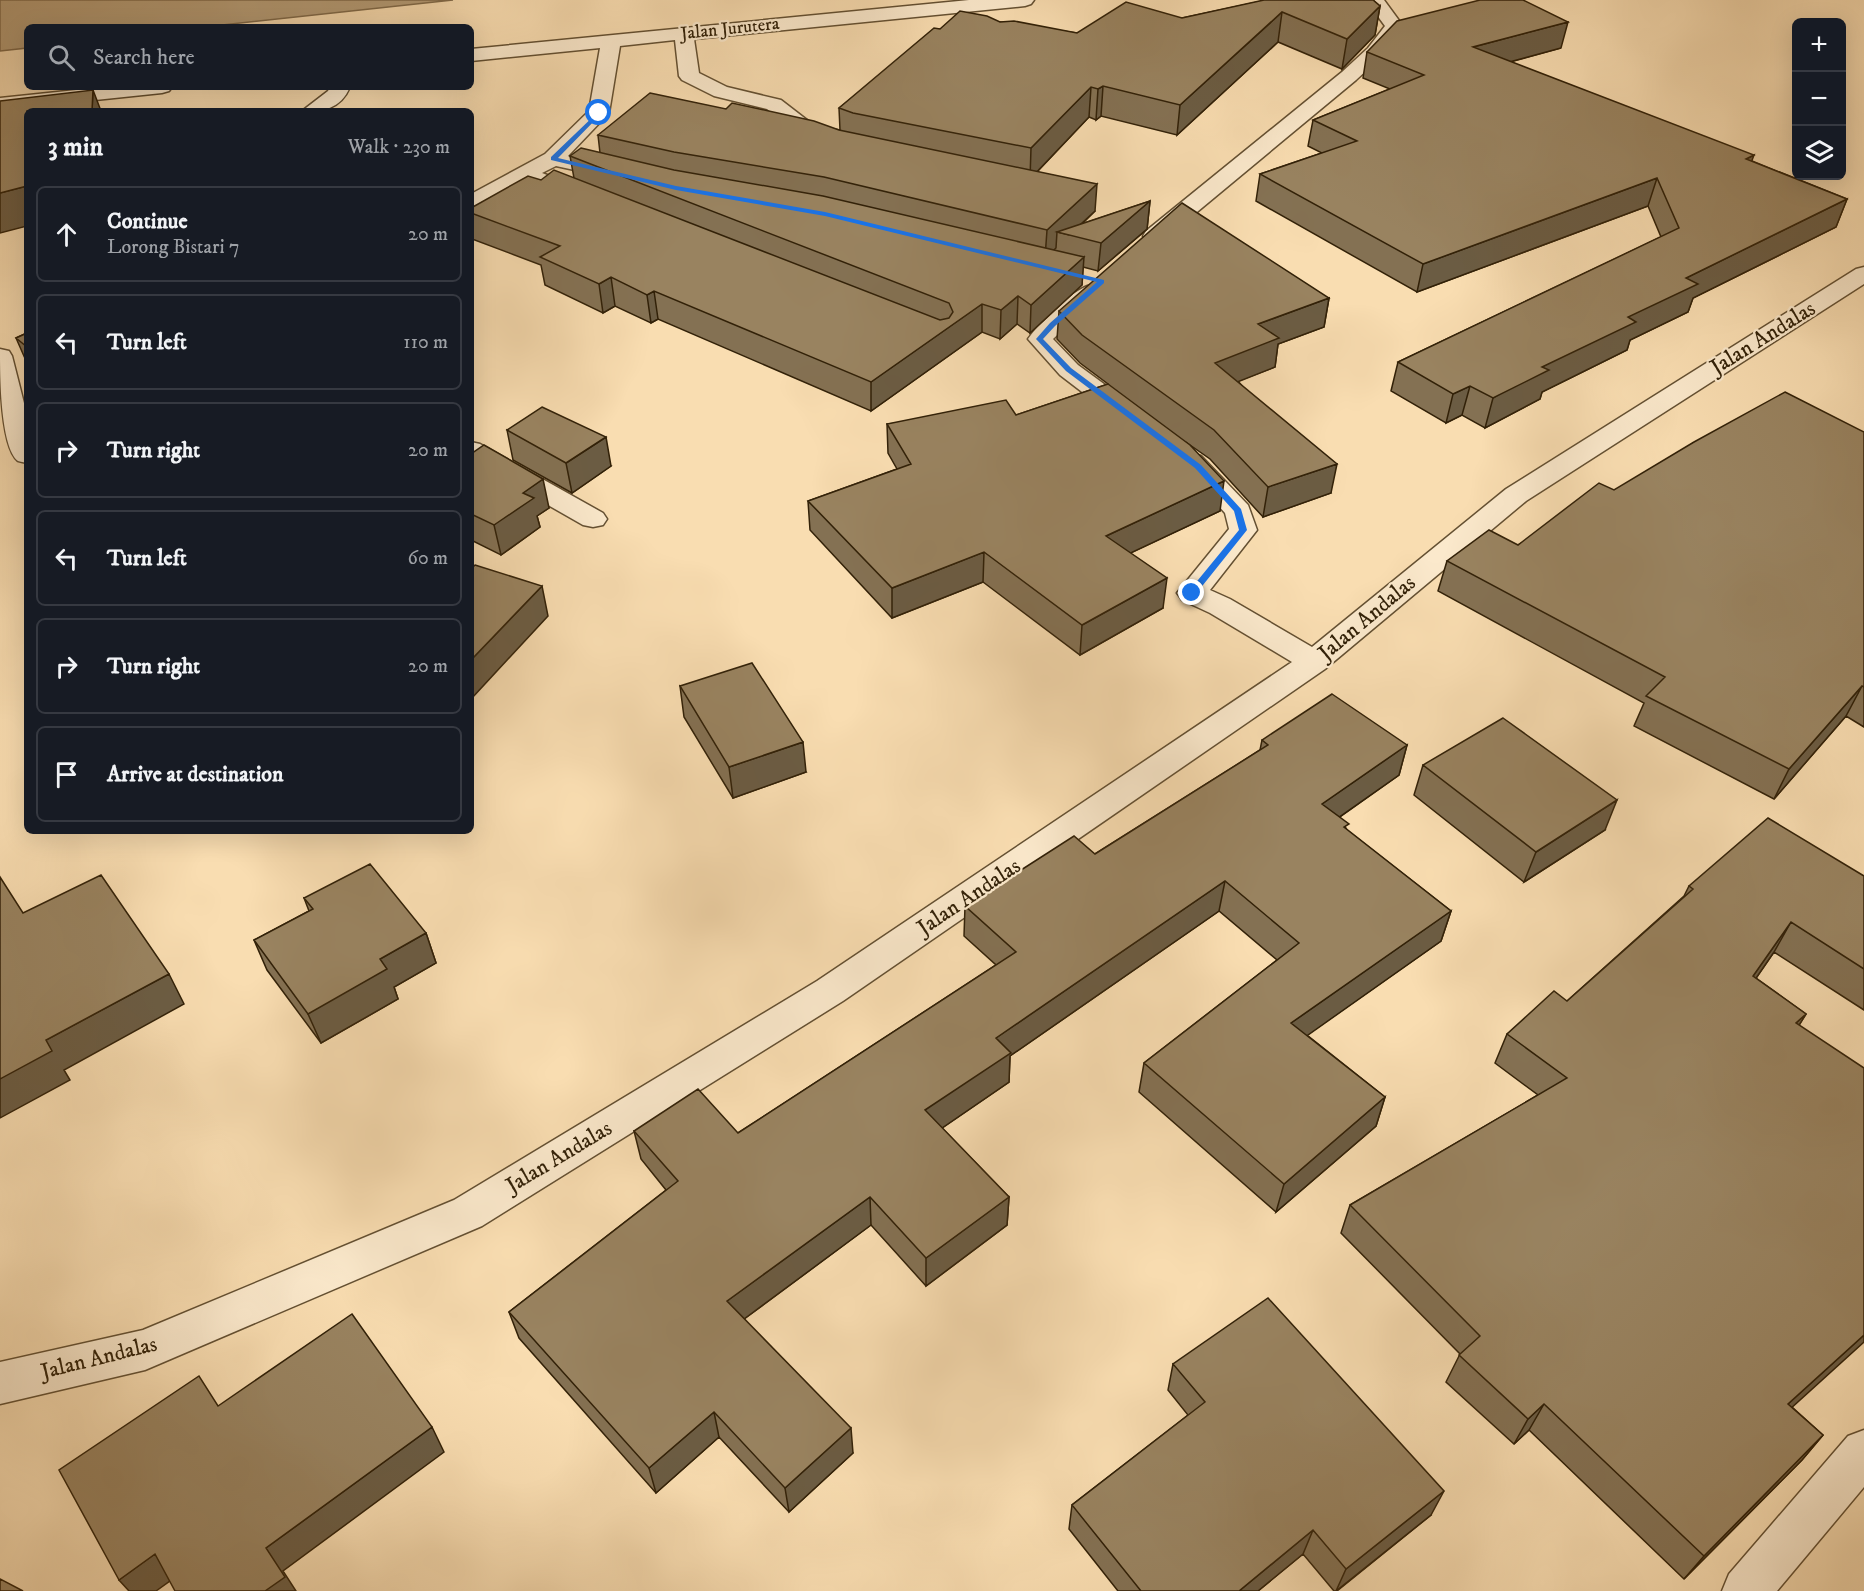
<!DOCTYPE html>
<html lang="en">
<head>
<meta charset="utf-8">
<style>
  body { margin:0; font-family:"IM FELL DW Pica",serif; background:#242831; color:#f1f3f6 }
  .controls { position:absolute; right:18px; top:18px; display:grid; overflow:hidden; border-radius:9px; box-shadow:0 6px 24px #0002 }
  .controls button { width:54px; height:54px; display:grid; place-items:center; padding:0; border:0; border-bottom:2px solid #363941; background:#171b24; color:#f1f3f6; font:30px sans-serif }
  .stop { position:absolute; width:18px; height:18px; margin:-14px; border:4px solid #1a73e8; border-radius:50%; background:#fff }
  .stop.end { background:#1a73e8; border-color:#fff; box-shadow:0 2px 6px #0008 }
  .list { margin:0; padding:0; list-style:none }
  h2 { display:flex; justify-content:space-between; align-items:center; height:78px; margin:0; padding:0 24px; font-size:26px }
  h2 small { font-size:20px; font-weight:400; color:#9ea1a6 }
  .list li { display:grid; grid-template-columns:39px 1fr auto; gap:18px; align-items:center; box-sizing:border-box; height:96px; margin:0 12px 12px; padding:0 12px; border:2px solid #363941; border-radius:9px }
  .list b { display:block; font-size:22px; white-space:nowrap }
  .list p { margin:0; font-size:20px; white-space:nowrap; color:#9ea1a6 }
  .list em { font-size:20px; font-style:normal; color:#9ea1a6 }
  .icon { flex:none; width:33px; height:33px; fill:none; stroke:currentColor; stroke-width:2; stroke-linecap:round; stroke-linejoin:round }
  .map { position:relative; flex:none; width:1864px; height:1591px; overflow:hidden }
  .search { position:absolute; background:#171b24; box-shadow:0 6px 24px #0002; left:24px; top:24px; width:450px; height:66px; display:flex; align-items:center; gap:15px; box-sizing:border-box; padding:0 21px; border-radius:9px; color:#9ea1a6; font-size:22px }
  .panel { position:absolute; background:#171b24; box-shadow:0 6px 24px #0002; left:24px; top:108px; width:450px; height:726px; border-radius:9px }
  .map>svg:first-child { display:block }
  .water { fill:#b59d78; stroke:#816b4b; stroke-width:1.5 }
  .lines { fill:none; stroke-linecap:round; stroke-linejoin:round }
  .minor-casing { stroke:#645032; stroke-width:3 }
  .minor { fill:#fbe9cc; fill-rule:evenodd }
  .wall { fill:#847153; stroke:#322108; stroke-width:1.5 }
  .shaded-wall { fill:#6b5c43; stroke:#322108; stroke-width:1.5 }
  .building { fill:#998360; stroke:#322108; stroke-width:1.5 }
  .route { fill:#1a73e8 }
  .labels { text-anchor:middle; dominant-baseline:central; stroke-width:4.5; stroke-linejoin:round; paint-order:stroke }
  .far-street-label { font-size:18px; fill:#322108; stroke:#fbe9cc }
  .street-label { font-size:22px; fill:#322108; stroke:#fbe9cc }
</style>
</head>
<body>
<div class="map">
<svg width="1864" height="1591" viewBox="0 0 1864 1591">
  <rect width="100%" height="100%" fill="#f9ddb1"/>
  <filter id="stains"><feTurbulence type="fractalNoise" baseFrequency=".00333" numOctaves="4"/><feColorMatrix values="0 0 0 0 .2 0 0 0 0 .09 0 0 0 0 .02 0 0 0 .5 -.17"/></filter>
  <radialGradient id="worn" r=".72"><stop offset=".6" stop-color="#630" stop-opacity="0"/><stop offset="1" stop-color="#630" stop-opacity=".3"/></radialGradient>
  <!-- water -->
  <path class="water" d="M 0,0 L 453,0 L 204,27 L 27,27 L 27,48 L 0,51 Z"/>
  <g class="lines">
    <!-- minor casing -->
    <g class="minor-casing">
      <path id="minor" d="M 969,0 L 1034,0 L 1031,4 L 1025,6 L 694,39 L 699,73 L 727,87 L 781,100 L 829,137 L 832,141 L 829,145 L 822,147 L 815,145 L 767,109 L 714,96 L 682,80 L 679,76 L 675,40 L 620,46 L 609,113 L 568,156 L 624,168 L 627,173 L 624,178 L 616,179 L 556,166 L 542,173 L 583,189 L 586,194 L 583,199 C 565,203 543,189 526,182 L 471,210 L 471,194 L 545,154 L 589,111 L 600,48 L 471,61 L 471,49 Z
        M 1366,0 L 1384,0 L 1403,26 L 1382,56 L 1356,80 L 1162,241 L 1154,243 L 1146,241 L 1143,236 L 1146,231 L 1342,72 L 1368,48 L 1385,26 Z
        M 105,87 L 172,87 L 169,91 L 162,93 L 0,110 L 0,98 Z
        M 330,87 L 350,87 C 340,110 323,111 302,111 L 328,91 Z
        M 1864,267 L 1864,284 L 1526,501 L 1325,669 L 843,1001 L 482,1226 L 145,1370 L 0,1404 L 0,1362 L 143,1330 L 454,1200 L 817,981 L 1292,662 L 1210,613 L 1182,600 L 1177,593 L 1229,529 L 1225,513 L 1179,462 L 1183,456 L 1192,454 L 1201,456 L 1248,505 L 1257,530 L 1210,590 L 1230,599 L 1312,647 L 1506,489 L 1856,269 Z
        M 1091,285 L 1099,287 L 1103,292 L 1053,339 L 1078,365 L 1138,409 L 1142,415 L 1138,421 L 1129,423 L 1120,421 L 1060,375 L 1028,339 C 1040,322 1071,290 1091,285 Z
        M 0,349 L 9,351 L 12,356 L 27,415 L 27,463 C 24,462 20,462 18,461 C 0,447 0,372 0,349 Z
        M 471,442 L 480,444 L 603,513 L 607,519 L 603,525 L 593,527 L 583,525 L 471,461 Z
        M 1864,1430 L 1864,1487 L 1777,1591 L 1722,1591 L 1729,1574 L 1848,1436 Z"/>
    </g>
    <!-- minor -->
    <use href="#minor" class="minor"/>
  </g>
  <!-- wall -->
  <path class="wall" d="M 1261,0 L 1373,0 L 1380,6 L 1375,35 L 1342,69 L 1278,42 L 1177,135 L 1101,116 L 1096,120 L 1089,117 L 1037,172 L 1095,211 L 1082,224 L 1150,201 L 1147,229 L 1098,271 L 1083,267 L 1082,285 L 1030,333 L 1017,324 L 1000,339 L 982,332 L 871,411 L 658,319 L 651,323 L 615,306 L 603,313 L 545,285 L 541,265 L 472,239 L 471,208 L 541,180 L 574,178 L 570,156 L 600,153 L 598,135 L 726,109 L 840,130 L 839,108 L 940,29 L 1000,22 L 1077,33 L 1182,18 L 1262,1 Z
    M 1561,48 L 1510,62 L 1752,161 L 1847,199 L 1836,227 L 1693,298 L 1688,312 L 1630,340 L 1627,350 L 1542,392 L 1540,399 L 1485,428 L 1462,415 L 1446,423 L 1391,391 L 1398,362 L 1661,237 L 1648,206 L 1417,292 L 1256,201 L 1260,174 L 1322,153 L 1308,146 L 1313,120 L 1390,89 L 1363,78 L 1367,52 Z
    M 1329,298 L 1324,327 L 1278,344 L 1275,367 L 1238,381 L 1331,493 L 1263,517 L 1210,459 L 1187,443 L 1220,511 L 1130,553 L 1163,608 L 1080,655 L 983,582 L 892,618 L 810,530 L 808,501 L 897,469 L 888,453 L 887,424 L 1016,415 L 1108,384 L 1080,363 L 1057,339 L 1059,311 Z
    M 27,333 L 27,363 L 16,338 Z
    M 507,430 L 611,466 L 572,493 L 513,460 Z
    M 1864,432 L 1864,727 L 1846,716 L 1774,799 L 1634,726 L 1644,703 L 1438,591 L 1447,561 L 1518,545 L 1614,490 Z
    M 471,454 L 549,508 L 537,516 L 540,527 L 501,555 L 471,540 Z
    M 680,686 L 806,772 L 733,798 L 684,717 Z
    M 1262,740 L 1407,745 L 1399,775 L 1340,817 L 1347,830 L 1451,911 L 1441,941 L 1307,1035 L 1385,1097 L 1376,1126 L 1276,1212 L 1139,1092 L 1144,1063 L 1277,960 L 1219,911 L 1010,1056 L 1009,1082 L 942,1128 L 1009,1197 L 1007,1225 L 926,1286 L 871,1225 L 744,1319 L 853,1453 L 789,1512 L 719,1437 L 656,1493 L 519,1338 L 509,1312 L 666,1190 L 641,1159 L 634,1131 L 738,1133 L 996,965 L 964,936 L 965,906 L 1095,854 L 1260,750 Z
    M 1423,765 L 1605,830 L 1524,882 L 1414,795 Z
    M 1864,876 L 1864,1010 L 1774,952 L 1756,978 L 1806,1014 L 1799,1025 L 1792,1407 L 1823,1435 L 1802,1460 L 1684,1579 L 1529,1430 L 1514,1444 L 1446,1382 L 1460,1354 L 1341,1233 L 1350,1205 L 1538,1095 L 1495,1063 L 1507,1034 L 1567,1001 L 1684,896 L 1689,886 Z
    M 304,898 L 426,933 L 436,963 L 394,987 L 398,999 L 321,1043 L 267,970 L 254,940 L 309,911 Z
    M 1173,1364 L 1431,1515 L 1337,1591 L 1334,1591 L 1303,1554 L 1258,1591 L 1118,1591 L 1069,1529 L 1072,1505 L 1188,1415 L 1168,1390 Z"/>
  <!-- shaded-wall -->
  <path class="shaded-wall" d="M 1380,6 L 1375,35 L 1342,69 L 1347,39 Z
    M 1282,12 L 1278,42 L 1177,135 L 1180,105 Z
    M 1568,22 L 1561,48 L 1468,73 L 1473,47 Z
    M 1103,86 L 1101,116 L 1096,120 L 1098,89 Z
    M 1091,87 L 1089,117 L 1030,179 L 1031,148 Z
    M 93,90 L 101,111 L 92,111 Z
    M 1754,155 L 1744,182 L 1746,159 Z
    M 1657,178 L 1648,206 L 1417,292 L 1423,264 Z
    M 1097,184 L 1095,211 L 1069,235 L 1057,232 L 1056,248 L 1045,258 L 1047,230 Z
    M 27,186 L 27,226 L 0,233 L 0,193 Z
    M 1847,199 L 1836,227 L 1693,298 L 1688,312 L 1630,340 L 1627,350 L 1542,392 L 1540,399 L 1485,428 L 1493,398 L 1542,367 L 1686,278 Z
    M 1150,201 L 1147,229 L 1098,271 L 1101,243 Z
    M 1084,257 L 1082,285 L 1030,333 L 1031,305 Z
    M 611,277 L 615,306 L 603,313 L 599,284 Z
    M 654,291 L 658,319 L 651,323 L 647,295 Z
    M 1018,296 L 1017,324 L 1000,339 L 1001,310 Z
    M 1329,298 L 1324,327 L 1278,344 L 1275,367 L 1212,392 L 1215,363 L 1258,324 Z
    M 982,304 L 982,332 L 871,411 L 871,382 Z
    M 1470,386 L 1462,415 L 1446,423 L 1453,394 Z
    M 606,437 L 611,466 L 572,493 L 566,463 Z
    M 1337,464 L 1331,493 L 1263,517 L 1268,487 Z
    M 543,479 L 549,508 L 537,516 L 540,527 L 501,555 L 494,525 L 523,493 Z
    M 1224,481 L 1220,511 L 1103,566 L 1106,536 Z
    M 984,552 L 983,582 L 892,618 L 892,588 Z
    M 1167,578 L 1163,608 L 1080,655 L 1082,625 Z
    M 542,586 L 548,616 L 471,699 L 471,660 Z
    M 1862,686 L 1846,716 L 1774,799 L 1789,769 Z
    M 803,742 L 806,772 L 733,798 L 729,767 Z
    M 1407,745 L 1399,775 L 1315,834 L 1322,804 Z
    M 1617,800 L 1605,830 L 1524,882 L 1536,852 Z
    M 1225,881 L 1219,911 L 1010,1056 L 1009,1082 L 926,1139 L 925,1110 L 996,1038 Z
    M 1451,911 L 1441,941 L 1284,1052 L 1291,1023 Z
    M 1791,922 L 1774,952 L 1737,1006 L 1753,976 Z
    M 426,933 L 436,963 L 394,987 L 398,999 L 321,1043 L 308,1014 L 380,959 Z
    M 169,974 L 184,1004 L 64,1070 L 70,1080 L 0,1118 L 0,1079 L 46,1040 Z
    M 1806,1014 L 1788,1043 L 1796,1023 Z
    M 1385,1097 L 1376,1126 L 1276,1212 L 1284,1184 Z
    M 870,1197 L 871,1225 L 732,1328 L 727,1301 Z
    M 1009,1197 L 1007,1225 L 926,1286 L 926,1258 Z
    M 1864,1335 L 1864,1342 L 1767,1430 L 1788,1404 Z
    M 1544,1404 L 1529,1430 L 1514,1444 L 1528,1419 Z
    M 714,1412 L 719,1437 L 656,1493 L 649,1468 Z
    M 432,1427 L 444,1452 L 283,1571 L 296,1591 L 265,1591 L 266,1548 Z
    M 851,1428 L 853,1453 L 789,1512 L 785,1488 Z
    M 1823,1435 L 1802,1460 L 1684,1579 L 1704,1556 Z
    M 1444,1491 L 1431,1515 L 1336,1591 L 1346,1569 Z
    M 1313,1530 L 1303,1554 L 1258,1591 L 1239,1591 Z
    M 155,1554 L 174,1578 L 156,1591 L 129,1591 L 119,1580 Z"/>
  <!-- building -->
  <path class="building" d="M 1264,0 L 1373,0 L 1380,6 L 1347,39 L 1282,12 L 1180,105 L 1103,86 L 1098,89 L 1091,87 L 1031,148 L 853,113 L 839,108 L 934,28 L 940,29 L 960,11 L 987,16 L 1000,22 L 1014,21 L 1077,33 L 1126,2 L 1182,18 Z
    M 1480,0 L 1523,0 L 1568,22 L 1473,47 L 1754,155 L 1746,159 L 1847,199 L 1686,278 L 1698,284 L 1628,317 L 1636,322 L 1542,367 L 1549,370 L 1493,398 L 1470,386 L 1453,394 L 1398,362 L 1679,228 L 1657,178 L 1423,264 L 1260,174 L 1357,141 L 1313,120 L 1424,75 L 1367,52 L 1397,21 Z
    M 93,90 L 92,111 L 27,111 L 27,186 L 0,193 L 0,101 Z
    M 650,93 L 726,109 L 732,103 L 814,121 L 839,130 L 1097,184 L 1047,230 L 824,177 L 674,152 L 598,135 Z
    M 581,148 L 674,170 L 823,196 L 1084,257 L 1031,305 L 1018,296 L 1001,310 L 982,304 L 871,382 L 654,291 L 647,295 L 611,277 L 599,284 L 540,257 L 560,246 L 471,213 L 471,208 L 528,176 L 541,180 L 554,170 L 940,320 L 949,318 L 953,312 L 949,303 L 570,156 Z
    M 1150,201 L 1101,243 L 1057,232 Z
    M 1182,203 L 1329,298 L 1258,324 L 1279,338 L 1215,363 L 1337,464 L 1268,487 L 1214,430 L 1082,335 L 1059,311 Z
    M 27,333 L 27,347 L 16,338 Z
    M 1108,384 L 1190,445 L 1224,481 L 1106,536 L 1167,578 L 1082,625 L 984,552 L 892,588 L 808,501 L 911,464 L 887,424 L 1006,400 L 1016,415 Z
    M 1785,392 L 1864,432 L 1864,687 L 1862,686 L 1789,769 L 1646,696 L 1665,677 L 1447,561 L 1489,530 L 1518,545 L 1599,483 L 1614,490 L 1694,442 Z
    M 542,407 L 606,437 L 566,463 L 507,430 Z
    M 484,445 L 543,479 L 523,493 L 534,498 L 494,525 L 471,514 L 471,454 Z
    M 475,565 L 542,586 L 471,660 L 471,569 Z
    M 752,663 L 803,742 L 729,767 L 680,686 Z
    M 1332,694 L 1407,745 L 1322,804 L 1349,824 L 1344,827 L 1451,911 L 1291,1023 L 1385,1097 L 1284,1184 L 1144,1063 L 1299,943 L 1225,881 L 996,1038 L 1011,1053 L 925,1110 L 1009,1197 L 926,1258 L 870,1197 L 727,1301 L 851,1428 L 785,1488 L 714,1412 L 649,1468 L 509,1312 L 678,1181 L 634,1131 L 698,1089 L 738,1133 L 1016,952 L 965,906 L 1074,836 L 1095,854 L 1268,745 L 1262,740 Z
    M 1503,718 L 1617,800 L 1536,852 L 1423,765 Z
    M 1768,818 L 1864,876 L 1864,969 L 1791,922 L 1753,976 L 1806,1014 L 1796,1023 L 1864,1068 L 1864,1335 L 1788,1404 L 1823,1435 L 1704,1556 L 1544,1404 L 1528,1419 L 1459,1355 L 1480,1336 L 1350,1205 L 1567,1078 L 1507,1034 L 1554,991 L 1567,1001 L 1693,889 L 1689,886 Z
    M 370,864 L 426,933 L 380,959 L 387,969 L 308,1014 L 254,940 L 313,909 L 304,898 Z
    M 101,875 L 169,974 L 46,1040 L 52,1051 L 0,1079 L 0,877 L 23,913 Z
    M 1268,1298 L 1444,1491 L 1346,1569 L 1313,1530 L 1239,1591 L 1141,1591 L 1072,1505 L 1205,1402 L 1173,1364 Z
    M 352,1314 L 432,1427 L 266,1548 L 285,1577 L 265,1591 L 175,1591 L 155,1554 L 119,1580 L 59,1470 L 199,1376 L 218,1406 Z
    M 0,1579 L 23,1591 L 0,1591 Z"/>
  <!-- route -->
  <path class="route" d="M 599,111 L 601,114 L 558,158 L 676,186 L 825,212 L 1104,280 L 1104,283 L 1055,326 L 1043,339 L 1071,368 L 1201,465 L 1241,509 L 1247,530 L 1195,595 L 1189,595 L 1189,591 L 1239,530 L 1234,511 L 1195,468 L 1066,371 L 1036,339 L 1050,323 L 1097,282 L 825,216 L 676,190 L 551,160 L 551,157 Z"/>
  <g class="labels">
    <!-- far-street labels -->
    <g class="far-street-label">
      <text transform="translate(730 29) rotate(-6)">Jalan Jurutera</text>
    </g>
    <!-- street labels -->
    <g class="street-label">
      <text transform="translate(1763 338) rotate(-32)">Jalan Andalas</text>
      <text transform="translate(1367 618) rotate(-40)">Jalan Andalas</text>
      <text transform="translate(969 897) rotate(-34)">Jalan Andalas</text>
      <text transform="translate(559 1157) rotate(-31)">Jalan Andalas</text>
      <text transform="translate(99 1358) rotate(-14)">Jalan Andalas</text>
    </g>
  </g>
  <rect width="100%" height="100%" filter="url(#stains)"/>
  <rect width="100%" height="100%" fill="url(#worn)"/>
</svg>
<div class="controls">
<button>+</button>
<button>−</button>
<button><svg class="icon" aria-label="layers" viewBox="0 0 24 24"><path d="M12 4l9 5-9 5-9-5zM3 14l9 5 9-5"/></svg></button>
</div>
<div class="stop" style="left:599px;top:113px"></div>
<div class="stop end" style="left:1192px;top:593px"></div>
<div class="search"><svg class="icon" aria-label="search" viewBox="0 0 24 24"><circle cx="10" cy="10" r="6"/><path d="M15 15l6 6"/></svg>Search here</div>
<section class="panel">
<h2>3 min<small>Walk · 230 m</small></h2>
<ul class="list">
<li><svg class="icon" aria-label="ahead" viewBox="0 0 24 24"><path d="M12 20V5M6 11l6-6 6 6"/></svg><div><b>Continue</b><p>Lorong Bistari 7</p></div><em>20 m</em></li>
<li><svg class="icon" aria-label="left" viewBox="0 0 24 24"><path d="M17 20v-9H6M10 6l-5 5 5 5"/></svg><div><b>Turn left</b></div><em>110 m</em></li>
<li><svg class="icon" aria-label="right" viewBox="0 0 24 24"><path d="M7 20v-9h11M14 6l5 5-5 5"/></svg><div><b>Turn right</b></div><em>20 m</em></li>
<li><svg class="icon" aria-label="left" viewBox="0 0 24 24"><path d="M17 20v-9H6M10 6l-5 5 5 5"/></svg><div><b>Turn left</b></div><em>60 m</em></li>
<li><svg class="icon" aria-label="right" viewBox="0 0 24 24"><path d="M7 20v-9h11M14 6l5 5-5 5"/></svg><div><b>Turn right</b></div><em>20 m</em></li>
<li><svg class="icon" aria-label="arrive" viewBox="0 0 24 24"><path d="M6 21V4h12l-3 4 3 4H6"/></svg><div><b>Arrive at destination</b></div></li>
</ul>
</section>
</div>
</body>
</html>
